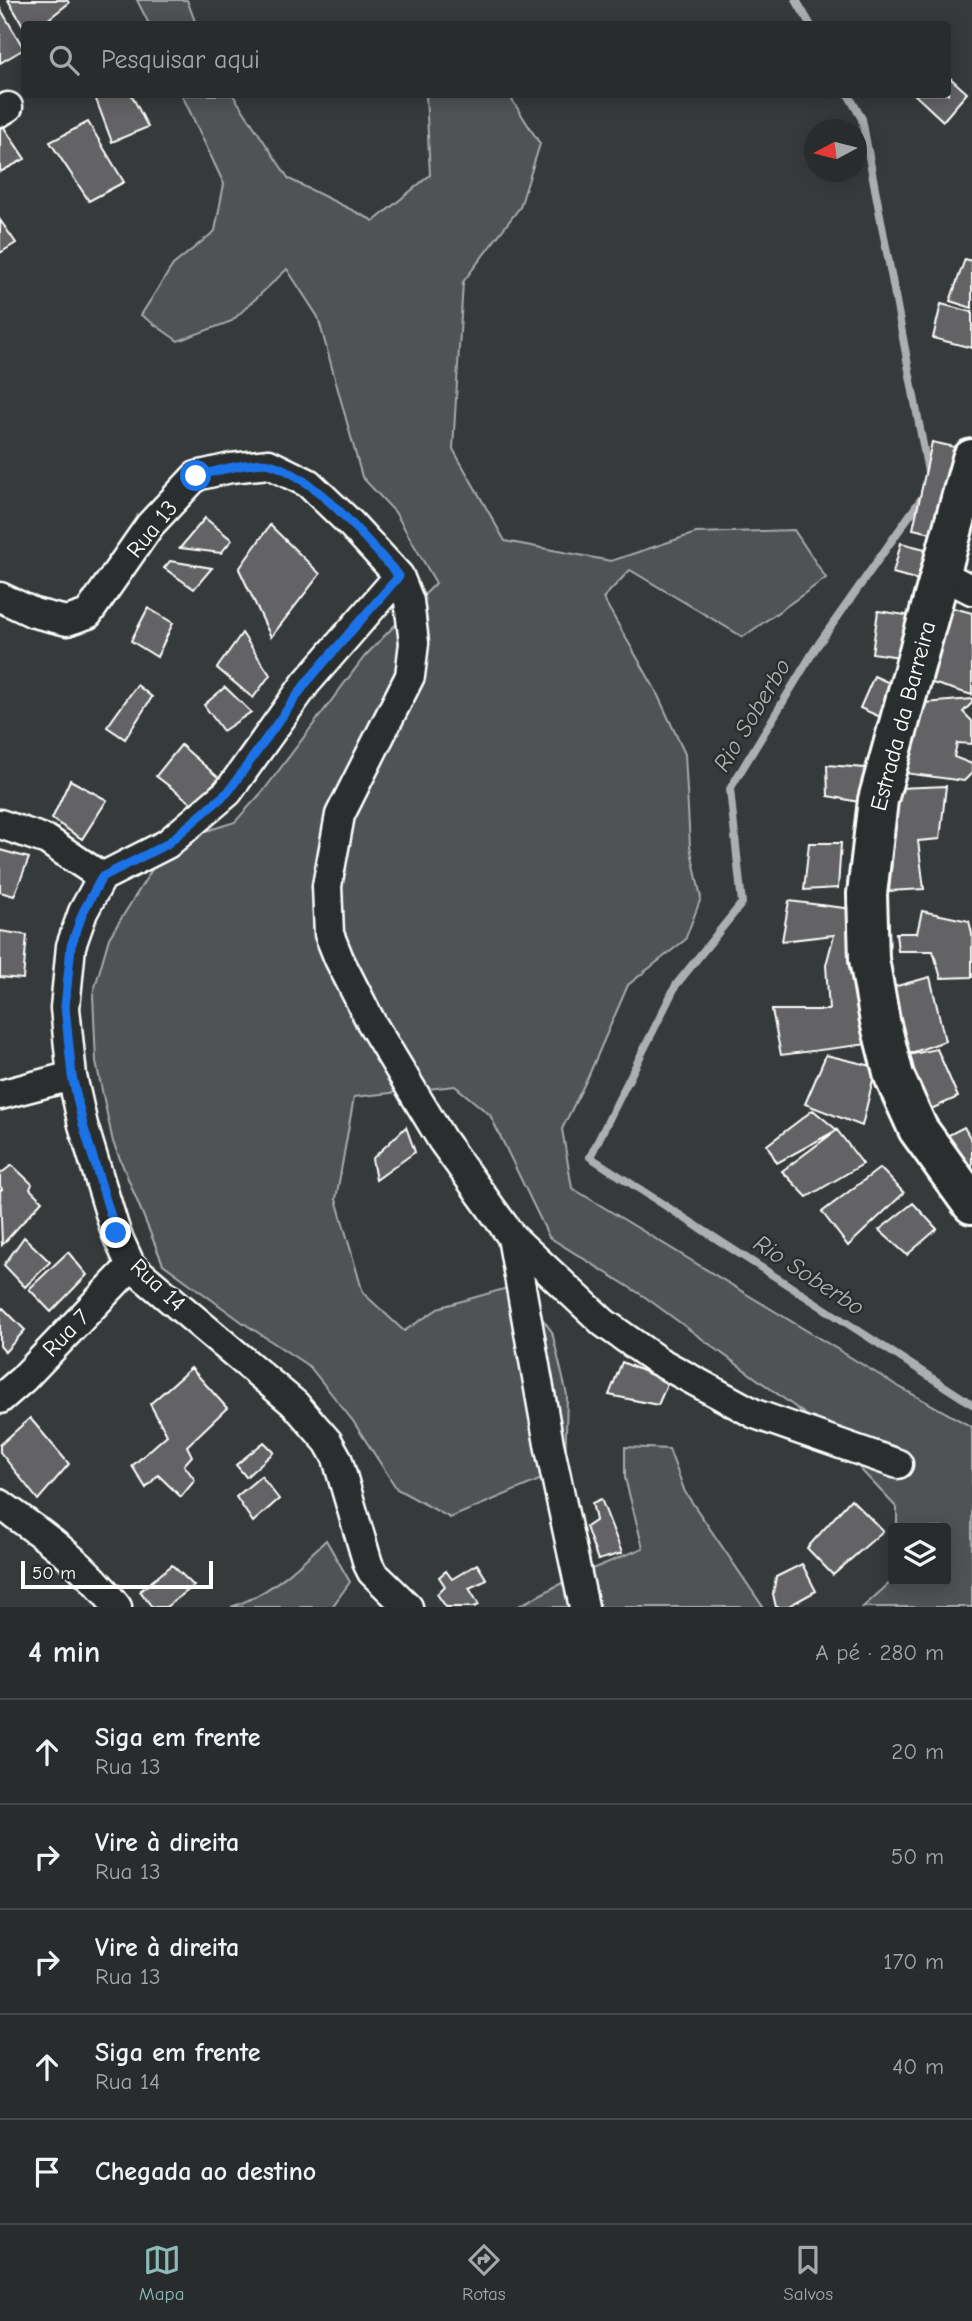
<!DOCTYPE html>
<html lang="pt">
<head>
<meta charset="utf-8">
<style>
  body { margin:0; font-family:"Comic Neue",sans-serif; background:#353838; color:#f1f3f6 }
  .controls { position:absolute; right:21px; bottom:21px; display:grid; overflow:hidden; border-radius:7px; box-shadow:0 4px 18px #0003 }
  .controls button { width:63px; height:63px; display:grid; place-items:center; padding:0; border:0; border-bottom:2px solid #454848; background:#292c2c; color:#f1f3f6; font:35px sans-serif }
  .compass { position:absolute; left:804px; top:119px; width:63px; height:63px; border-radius:50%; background:#292c2c; box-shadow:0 4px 18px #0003; rotate:263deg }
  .scale { position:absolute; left:21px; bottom:18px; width:192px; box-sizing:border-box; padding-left:7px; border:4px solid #fff; border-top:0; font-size:19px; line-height:24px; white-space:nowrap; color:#fff; -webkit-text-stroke:5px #2a2d2e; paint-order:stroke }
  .stop { position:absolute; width:21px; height:21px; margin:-16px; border:5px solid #1a73e8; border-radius:50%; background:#fff }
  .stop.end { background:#1a73e8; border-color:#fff; box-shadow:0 2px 7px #0008 }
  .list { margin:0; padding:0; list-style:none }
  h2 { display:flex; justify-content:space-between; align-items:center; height:91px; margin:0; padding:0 28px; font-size:30px }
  h2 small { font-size:23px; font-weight:400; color:#a5a7a9 }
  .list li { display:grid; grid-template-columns:46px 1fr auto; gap:21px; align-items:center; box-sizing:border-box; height:105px; padding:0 28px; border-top:2px solid #454848 }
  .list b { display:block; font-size:26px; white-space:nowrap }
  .list p { margin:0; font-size:23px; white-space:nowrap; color:#a5a7a9 }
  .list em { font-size:23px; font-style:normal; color:#a5a7a9 }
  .icon { flex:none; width:38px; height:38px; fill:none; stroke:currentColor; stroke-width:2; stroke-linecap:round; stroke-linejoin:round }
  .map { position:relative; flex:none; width:972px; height:1607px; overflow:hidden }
  .search { position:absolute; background:#292c2c; box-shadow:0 4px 18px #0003; left:21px; right:21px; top:21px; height:77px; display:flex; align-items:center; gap:18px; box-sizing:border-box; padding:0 24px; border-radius:7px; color:#a5a7a9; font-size:26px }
  .sheet { height:616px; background:#292c2c }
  nav { display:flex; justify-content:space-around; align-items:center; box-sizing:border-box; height:98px; border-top:2px solid #454848; background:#292c2c; font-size:19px; color:#a5a7a9 }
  nav a { display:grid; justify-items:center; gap:4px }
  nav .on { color:#8bbbb9 }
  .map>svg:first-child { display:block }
  .green { fill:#505354; stroke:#a8a9aa; stroke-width:2 }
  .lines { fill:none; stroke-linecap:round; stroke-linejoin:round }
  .stream { stroke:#adaeaf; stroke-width:8 }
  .building { fill:#636465; stroke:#fff; stroke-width:2 }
  .street-casing { stroke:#fff; stroke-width:33 }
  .secondary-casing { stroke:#fff; stroke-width:44 }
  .street { stroke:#2a2d2e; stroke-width:28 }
  .secondary { stroke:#2a2d2e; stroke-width:38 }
  .route { stroke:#1a73e8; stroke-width:9 }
  .labels { text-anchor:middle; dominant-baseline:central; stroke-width:5; stroke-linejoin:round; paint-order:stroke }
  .street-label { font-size:23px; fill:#fff; stroke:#2a2d2e }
  .water-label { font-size:24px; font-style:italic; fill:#b4b5b5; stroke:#2a2d2e }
</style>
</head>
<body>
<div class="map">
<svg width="972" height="1607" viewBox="0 0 972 1607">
  <rect width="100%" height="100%" fill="#373a3b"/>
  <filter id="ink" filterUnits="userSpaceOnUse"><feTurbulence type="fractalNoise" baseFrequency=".0143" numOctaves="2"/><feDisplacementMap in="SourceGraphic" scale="14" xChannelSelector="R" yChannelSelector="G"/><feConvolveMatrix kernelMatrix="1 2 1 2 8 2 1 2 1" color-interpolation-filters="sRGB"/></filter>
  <g filter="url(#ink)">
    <!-- green -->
    <path class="green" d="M 137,0 L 187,0 L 196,24 L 149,24 Z
      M 182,95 L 233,95 L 289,179 L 374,221 L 430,175 L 426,95 L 509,95 L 540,144 L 520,207 L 463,282 L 453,449 L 505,541 L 611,561 L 696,533 L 794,530 L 826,578 L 743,637 L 630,570 L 603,598 L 655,689 L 685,754 L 690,846 L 701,898 L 685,940 L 628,985 L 588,1077 L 562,1129 L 572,1188 L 901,1388 L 972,1427 L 972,1607 L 863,1607 L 893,1580 L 946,1581 L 946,1528 L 897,1528 L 897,1508 L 817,1423 L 645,1297 L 549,1237 L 490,1115 L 455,1086 L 354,1097 L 336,1199 L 363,1293 L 404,1331 L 441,1307 L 518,1285 L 552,1332 L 567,1395 L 565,1471 L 544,1478 L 450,1518 L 397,1489 L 353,1421 L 310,1367 L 242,1322 L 163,1264 L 113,1142 L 96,1062 L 93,994 L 109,938 L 158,860 L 200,833 L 235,822 L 264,790 L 365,656 L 436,583 L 395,512 L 362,477 L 318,317 L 287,269 L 232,321 L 178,341 L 141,315 L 173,265 L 215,231 L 224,184 Z
      M 625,1447 L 669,1449 L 685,1492 L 763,1607 L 517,1607 L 575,1576 L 643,1548 L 625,1478 Z
      M 326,1540 L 350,1582 L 332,1607 L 231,1607 C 268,1595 298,1567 326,1540 Z"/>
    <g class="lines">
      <!-- stream -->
      <path class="stream" d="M 796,0 L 810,24
        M 848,94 L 862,119 L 929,477
        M 924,495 L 815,649 L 730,789 L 742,903 L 676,985 L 590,1157 L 972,1404"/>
    </g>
    <!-- building -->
    <path class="building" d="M 8,0 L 67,0 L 69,3 L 42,24 L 24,24 L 24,27 Z
      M 0,8 L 24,49 L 0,63 Z
      M 948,76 L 967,93 L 943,121 L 914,94 L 948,94 Z
      M 94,94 L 131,94 L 148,127 L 112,142 Z
      M 88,122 L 124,182 L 89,201 L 50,142 Z
      M 3,126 L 25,159 L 0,172 L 0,128 Z
      M 0,220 L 16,243 L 0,253 Z
      M 965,259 L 972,261 L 972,308 L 950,301 Z
      M 941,304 L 972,312 L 972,348 L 933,338 Z
      M 932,442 L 968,450 L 949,537 L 913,529 Z
      M 205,518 L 232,540 L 221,553 L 180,548 Z
      M 270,525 L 320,574 L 271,637 L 239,569 Z
      M 901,543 L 941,553 L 933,584 L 893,573 Z
      M 170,561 L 212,568 L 194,589 L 164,568 Z
      M 950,607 L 972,613 L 972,695 L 929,682 Z
      M 148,608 L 173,623 L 157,657 L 131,641 Z
      M 878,611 L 920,617 L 914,659 L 872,653 Z
      M 242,633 L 270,675 L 253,698 L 217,668 Z
      M 874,676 L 901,688 L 887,720 L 860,708 Z
      M 137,685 L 152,697 L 125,739 L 107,727 Z
      M 225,687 L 251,712 L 223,731 L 204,705 Z
      M 972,699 L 972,703 L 963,712 L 972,721 L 972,744 L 957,743 L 954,757 L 972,764 L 972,773 L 964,781 L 905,773 L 925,703 Z
      M 181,745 L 219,778 L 194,805 L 156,776 Z
      M 827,765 L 877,769 L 869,804 L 828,796 Z
      M 70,780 L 107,800 L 82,839 L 52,819 Z
      M 946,786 L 940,839 L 918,841 L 924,889 L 889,891 L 899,788 Z
      M 809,843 L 841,843 L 838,888 L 804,890 Z
      M 0,850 L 29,858 L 14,896 L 0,892 Z
      M 789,901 L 860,910 L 868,1044 L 781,1055 L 772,1010 L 829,1010 L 826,965 L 834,935 L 782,941 Z
      M 922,911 L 969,921 L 972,933 L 972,977 L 941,978 L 933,951 L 898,951 L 896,933 L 917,933 Z
      M 0,931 L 27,935 L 23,979 L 0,977 Z
      M 930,977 L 945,1041 L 903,1056 L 893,987 Z
      M 937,1049 L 958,1097 L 913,1117 L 903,1056 Z
      M 826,1055 L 876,1067 L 862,1126 L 805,1104 Z
      M 813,1110 L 837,1130 L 777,1163 L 767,1145 Z
      M 406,1127 L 415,1152 L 376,1180 L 372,1159 Z
      M 964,1127 L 972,1141 L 972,1185 L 945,1137 Z
      M 837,1130 L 863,1164 L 807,1197 L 782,1171 Z
      M 12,1165 L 32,1184 L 30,1189 L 42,1201 L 2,1245 L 0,1191 L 2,1189 L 0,1186 L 0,1174 Z
      M 880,1168 L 904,1193 L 848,1246 L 822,1212 Z
      M 913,1203 L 937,1229 L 907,1255 L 879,1230 Z
      M 24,1237 L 50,1262 L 25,1287 L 4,1265 Z
      M 68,1252 L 87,1275 L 51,1312 L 29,1289 Z
      M 3,1308 L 25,1330 L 5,1352 L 0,1346 L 0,1311 Z
      M 622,1362 L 668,1382 L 658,1405 L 609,1395 Z
      M 191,1368 L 227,1408 L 187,1446 L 192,1456 L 184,1465 L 195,1480 L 181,1497 L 158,1475 L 146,1488 L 132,1466 L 167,1435 L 150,1404 Z
      M 30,1418 L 69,1464 L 38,1500 L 0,1452 L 0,1445 Z
      M 264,1442 L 274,1452 L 246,1477 L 236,1465 Z
      M 261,1476 L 279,1499 L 253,1522 L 236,1497 Z
      M 601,1499 L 622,1553 L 598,1560 L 586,1527 L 596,1520 L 592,1503 Z
      M 851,1499 L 883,1531 L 833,1575 L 807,1548 Z
      M 477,1564 L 487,1580 L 469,1588 L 479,1605 L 474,1607 L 446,1607 L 437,1594 L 445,1586 L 439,1577 L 446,1571 L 452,1579 Z
      M 802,1564 L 816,1591 L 787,1607 L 776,1607 L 773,1594 L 776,1577 Z
      M 172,1565 L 194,1586 L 166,1607 L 152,1607 L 140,1591 Z"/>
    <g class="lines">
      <!-- street casing -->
      <g class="street-casing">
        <path id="street" d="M 0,112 L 8,107
          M 941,574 L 972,590
          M 399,576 L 409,601 L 414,643 L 410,676 L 340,815 L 327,886 L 329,934 L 339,959 L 371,1022 L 442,1140 L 512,1237 L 604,1323 L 658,1361 L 755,1414 L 898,1464
          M 0,597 L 34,613 L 67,621 L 88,614 L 150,525 L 196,476 L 231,468 L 269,464 L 308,483 L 351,524 L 399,576 L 306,683 L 228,792 L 167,844 L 102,877
          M 0,824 L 47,840 L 102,877 L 83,912 L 71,946 L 65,1008 L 72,1076 L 83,1125 L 116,1233 L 131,1266 L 295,1404 L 328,1442 L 337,1458 L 368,1564 L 372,1572 L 408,1607
          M 0,1095 L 72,1076
          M 512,1237 L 549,1444 L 584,1607
          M 0,1399 L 23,1379 L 131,1266
          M 0,1504 C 42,1534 86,1565 117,1607"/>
      </g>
      <!-- secondary casing -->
      <g class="secondary-casing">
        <path id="secondary" d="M 972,459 L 878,800 L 867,894 L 869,959 L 880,1021 L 894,1076 L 918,1129 L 972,1204"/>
      </g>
      <!-- street -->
      <use href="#street" class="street"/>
      <!-- secondary -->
      <use href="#secondary" class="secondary"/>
    </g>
  </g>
  <g class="lines" filter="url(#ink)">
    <!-- route -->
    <path class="route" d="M 116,1233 L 83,1125 L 72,1076 L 65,1007 L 71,946 L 83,912 L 102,877 L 167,844 L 228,792 L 306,683 L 399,576 C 367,541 317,477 270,464 C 255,460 213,472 196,476"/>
  </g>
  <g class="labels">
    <!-- street labels -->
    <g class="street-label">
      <text transform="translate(152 529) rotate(-51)">Rua 13</text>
      <text transform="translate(903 716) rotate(-75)">Estrada da Barreira</text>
      <text transform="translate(158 1285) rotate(43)">Rua 14</text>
      <text transform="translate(66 1333) rotate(-46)">Rua 7</text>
    </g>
    <!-- water labels -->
    <g class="water-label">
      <text transform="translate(752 715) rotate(-59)">Rio Soberbo</text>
      <text transform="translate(809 1275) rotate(33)">Rio Soberbo</text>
    </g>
  </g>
</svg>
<div class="controls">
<button><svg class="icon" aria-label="layers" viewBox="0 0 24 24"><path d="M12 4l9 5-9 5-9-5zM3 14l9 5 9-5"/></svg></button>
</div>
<svg class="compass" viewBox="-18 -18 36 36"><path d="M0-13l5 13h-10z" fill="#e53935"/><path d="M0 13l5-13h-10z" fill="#a5a7a9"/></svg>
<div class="scale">50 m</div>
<div class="stop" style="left:196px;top:476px"></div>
<div class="stop end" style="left:116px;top:1233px"></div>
<div class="search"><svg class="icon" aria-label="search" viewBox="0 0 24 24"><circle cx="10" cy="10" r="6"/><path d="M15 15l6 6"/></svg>Pesquisar aqui</div>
</div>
<section class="sheet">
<h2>4 min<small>A pé · 280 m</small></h2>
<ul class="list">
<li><svg class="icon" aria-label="ahead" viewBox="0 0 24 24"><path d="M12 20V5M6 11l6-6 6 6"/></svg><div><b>Siga em frente</b><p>Rua 13</p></div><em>20 m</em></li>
<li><svg class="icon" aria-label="right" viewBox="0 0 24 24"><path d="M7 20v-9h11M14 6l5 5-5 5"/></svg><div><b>Vire à direita</b><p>Rua 13</p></div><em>50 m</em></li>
<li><svg class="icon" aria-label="right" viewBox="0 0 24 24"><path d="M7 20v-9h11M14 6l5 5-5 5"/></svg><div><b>Vire à direita</b><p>Rua 13</p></div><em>170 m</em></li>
<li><svg class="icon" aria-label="ahead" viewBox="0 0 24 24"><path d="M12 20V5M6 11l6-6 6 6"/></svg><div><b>Siga em frente</b><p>Rua 14</p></div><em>40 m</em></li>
<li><svg class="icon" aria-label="arrive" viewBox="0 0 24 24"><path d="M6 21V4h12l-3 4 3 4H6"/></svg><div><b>Chegada ao destino</b></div></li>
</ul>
</section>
<nav>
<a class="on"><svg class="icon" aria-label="map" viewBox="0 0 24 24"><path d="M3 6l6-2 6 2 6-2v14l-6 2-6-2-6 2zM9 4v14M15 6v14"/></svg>Mapa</a>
<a><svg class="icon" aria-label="directions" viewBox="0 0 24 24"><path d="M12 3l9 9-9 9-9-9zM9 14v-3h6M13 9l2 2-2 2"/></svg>Rotas</a>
<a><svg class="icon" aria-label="saved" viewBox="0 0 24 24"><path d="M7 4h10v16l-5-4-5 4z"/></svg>Salvos</a>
</nav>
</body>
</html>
